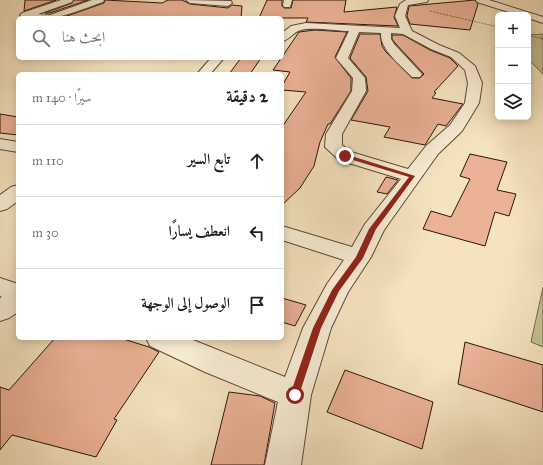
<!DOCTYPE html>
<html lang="ar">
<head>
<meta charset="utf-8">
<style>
  body { margin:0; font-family:"IM FELL Great Primer",Amiri,serif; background:#f6f6f6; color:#202124; direction:rtl }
  .controls { position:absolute; right:12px; top:12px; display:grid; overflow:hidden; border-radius:6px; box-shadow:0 2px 10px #0003 }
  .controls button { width:36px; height:36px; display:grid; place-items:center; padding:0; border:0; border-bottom:1px solid #e0e0e0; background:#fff; color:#202124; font:20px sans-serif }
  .stop { position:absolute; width:12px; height:12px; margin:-9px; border:3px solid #8f2418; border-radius:50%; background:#fff }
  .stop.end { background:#8f2418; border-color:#fff; box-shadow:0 1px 4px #0008 }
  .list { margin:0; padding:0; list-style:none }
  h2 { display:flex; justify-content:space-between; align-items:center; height:52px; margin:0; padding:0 16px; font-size:17px }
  h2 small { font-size:13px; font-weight:400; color:#757577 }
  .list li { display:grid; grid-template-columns:26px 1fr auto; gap:12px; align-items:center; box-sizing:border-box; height:72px; padding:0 16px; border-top:1px solid #e0e0e0 }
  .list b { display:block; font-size:15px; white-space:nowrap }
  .list em { font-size:13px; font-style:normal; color:#757577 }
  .icon { flex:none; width:22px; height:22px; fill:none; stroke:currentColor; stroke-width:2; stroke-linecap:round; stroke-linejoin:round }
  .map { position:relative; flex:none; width:543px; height:465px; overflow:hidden; direction:ltr }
  .search { position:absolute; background:#fff; box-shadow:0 2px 10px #0003; left:16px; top:16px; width:268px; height:44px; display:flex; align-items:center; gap:10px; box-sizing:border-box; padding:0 14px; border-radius:6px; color:#757577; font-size:15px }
  .panel { position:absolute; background:#fff; box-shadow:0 2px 10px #0003; left:16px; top:72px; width:268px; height:268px; border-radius:6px; direction:rtl }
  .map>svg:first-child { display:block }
  .green { fill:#c2c28e; stroke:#766c4c }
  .building { fill:#ebb295; stroke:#2a150a }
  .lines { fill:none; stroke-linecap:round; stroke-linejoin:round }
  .minor-casing { stroke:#5d4837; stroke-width:2 }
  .path-far1 { stroke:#2a150a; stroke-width:1; stroke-dasharray:0.5 1; stroke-linecap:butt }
  .path { stroke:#2a150a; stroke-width:1.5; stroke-dasharray:0.5 1; stroke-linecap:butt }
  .minor { fill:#f8edd5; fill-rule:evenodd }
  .route { fill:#8f2418 }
</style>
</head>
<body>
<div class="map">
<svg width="543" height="465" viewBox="0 0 543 465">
  <rect width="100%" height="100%" fill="#f5e3bf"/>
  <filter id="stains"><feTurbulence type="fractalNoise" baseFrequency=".005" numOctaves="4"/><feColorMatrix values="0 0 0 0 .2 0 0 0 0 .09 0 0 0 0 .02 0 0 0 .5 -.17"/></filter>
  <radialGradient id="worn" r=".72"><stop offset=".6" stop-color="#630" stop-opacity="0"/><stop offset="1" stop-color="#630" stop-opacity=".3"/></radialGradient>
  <!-- green -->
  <path class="green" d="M 543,34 L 543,74 L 528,59 L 528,35 Z
    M 543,287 L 543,347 L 531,342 Z"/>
  <!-- building -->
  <path class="building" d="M 25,0 L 56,0 L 24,11 Z
    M 74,0 L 88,0 L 50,13 L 45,13 L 72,3 Z
    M 105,0 L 162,3 L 168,0 L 182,0 L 190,4 L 228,8 L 232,5 L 242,6 L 241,18 L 64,17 L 104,3 Z
    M 267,0 L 282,0 L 282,6 L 284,8 L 291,8 L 293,0 L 346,0 L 344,12 L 397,7 L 394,17 L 398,26 L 306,22 L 308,18 L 259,18 Z
    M 475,0 L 478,4 L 470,30 L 410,24 L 407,16 L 409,6 Z
    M 315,30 L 347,32 L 335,57 L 351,78 L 351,91 L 330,124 L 328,124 L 320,142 L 314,166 L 300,188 L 282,205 L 282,127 L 306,92 L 282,90 L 282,86 L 290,72 L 273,70 L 299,32 Z
    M 360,34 L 380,34 L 382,46 L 386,52 L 412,78 L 420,78 L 424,74 L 395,43 L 392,39 L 392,35 L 403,35 L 430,50 L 450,58 L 458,66 L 434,92 L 436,93 L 432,98 L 463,104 L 446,126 L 438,124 L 425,145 L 384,137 L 390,127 L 351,120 L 368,91 L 366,77 L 350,58 Z
    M 241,58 L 261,58 L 250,74 L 229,74 Z
    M 0,114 L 18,117 L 18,135 L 0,133 Z
    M 470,154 L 507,162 L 497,190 L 516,194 L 509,216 L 495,212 L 485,246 L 423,229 L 431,211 L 451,217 L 470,179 L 460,176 Z
    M 386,177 L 398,180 L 387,194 L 377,192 Z
    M 282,298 L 306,305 L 295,326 L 282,322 Z
    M 55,338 L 120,338 L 149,347 L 159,352 L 114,419 L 117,420 L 96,457 L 12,435 L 0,450 L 0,387 L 9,390 Z
    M 465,342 L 543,365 L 543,412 L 458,384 Z
    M 345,370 L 433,402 L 422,449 L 327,412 Z
    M 229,392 L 260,396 L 275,403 L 264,465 L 211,465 Z"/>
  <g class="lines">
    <!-- minor casing -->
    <g class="minor-casing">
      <path id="minor" d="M 61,0 L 73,0 L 72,2 L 38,14 L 50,15 L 92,0 L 104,0 L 103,2 C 77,11 50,24 22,17 L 20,15 L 22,13 Z
        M 186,0 L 231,1 L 232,3 L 228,6 L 190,3 Z
        M 284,0 L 292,0 L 290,7 L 284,7 L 283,5 Z
        M 406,0 L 428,0 L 427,2 L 408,5 L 405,16 L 412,31 L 439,45 L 459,53 L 475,66 L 482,83 L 479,103 L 462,131 L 438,154 L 384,230 L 371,257 L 348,292 L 331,328 L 311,395 L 301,465 L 265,465 L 278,402 L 205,372 L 150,346 L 146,338 L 188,338 L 285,377 L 303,328 L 327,284 L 344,260 L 282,240 L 282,226 L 352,247 L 365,224 L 401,179 L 339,160 L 325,147 L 326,134 L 352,91 L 353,78 L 336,58 L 349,31 C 337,31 308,26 298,31 C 292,34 289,40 282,41 L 282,33 L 291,26 L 306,23 L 400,28 L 395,16 L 400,4 ZM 359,32 L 381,33 C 380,50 401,65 412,77 L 420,77 L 422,74 L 394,44 L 391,39 L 391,33 L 403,34 L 431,49 L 451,57 L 465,70 L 468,83 L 465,103 L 450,125 L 426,146 L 408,169 L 351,152 L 342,145 L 342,134 L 366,91 L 365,78 L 348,58 Z
        M 476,0 L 489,0 L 543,17 L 543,23 L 528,18 L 528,15 L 518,15 L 477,2 Z
        M 211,58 L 224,58 L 210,74 L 197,74 Z
        M 0,139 L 18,142 L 18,152 L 0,149 Z
        M 18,185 L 18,201 L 7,209 L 0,211 L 0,195 L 11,187 Z
        M 0,278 L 18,284 L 18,312 L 9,318 L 0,321 L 0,298 L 2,297 L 0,296 Z"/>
    </g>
    <!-- path-far1 -->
    <path class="path-far1" d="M 430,11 L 498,27
      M 528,35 L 543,39"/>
    <!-- path -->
    <path class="path" d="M 541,38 L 543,39"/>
    <!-- minor -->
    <use href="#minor" class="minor"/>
  </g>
  <!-- route -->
  <path class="route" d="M 345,154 L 415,176 L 376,229 L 363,258 L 339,291 L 321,328 L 299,395 L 298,398 L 291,398 L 290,395 L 313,328 L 332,290 L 356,257 L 369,229 L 409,177 L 343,157 L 343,155 Z"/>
  <rect width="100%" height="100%" filter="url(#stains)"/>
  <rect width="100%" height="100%" fill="url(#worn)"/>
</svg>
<div class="controls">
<button>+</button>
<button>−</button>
<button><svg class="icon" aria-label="layers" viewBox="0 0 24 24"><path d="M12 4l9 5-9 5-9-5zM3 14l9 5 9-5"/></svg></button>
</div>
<div class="stop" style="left:295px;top:395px"></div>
<div class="stop end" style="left:345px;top:156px"></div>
<div class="search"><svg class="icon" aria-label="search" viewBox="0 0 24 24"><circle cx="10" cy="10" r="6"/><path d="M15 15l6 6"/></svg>ابحث هنا</div>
<section class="panel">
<h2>2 دقيقة<small>سيرًا · 140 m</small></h2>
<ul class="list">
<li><svg class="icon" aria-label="ahead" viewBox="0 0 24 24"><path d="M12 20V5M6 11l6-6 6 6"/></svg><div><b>تابع السير</b></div><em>110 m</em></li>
<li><svg class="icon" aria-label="left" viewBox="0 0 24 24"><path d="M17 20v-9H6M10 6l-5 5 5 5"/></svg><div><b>انعطف يسارًا</b></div><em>30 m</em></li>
<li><svg class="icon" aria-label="arrive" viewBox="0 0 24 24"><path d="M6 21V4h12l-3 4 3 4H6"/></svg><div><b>الوصول إلى الوجهة</b></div></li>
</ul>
</section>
</div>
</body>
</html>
